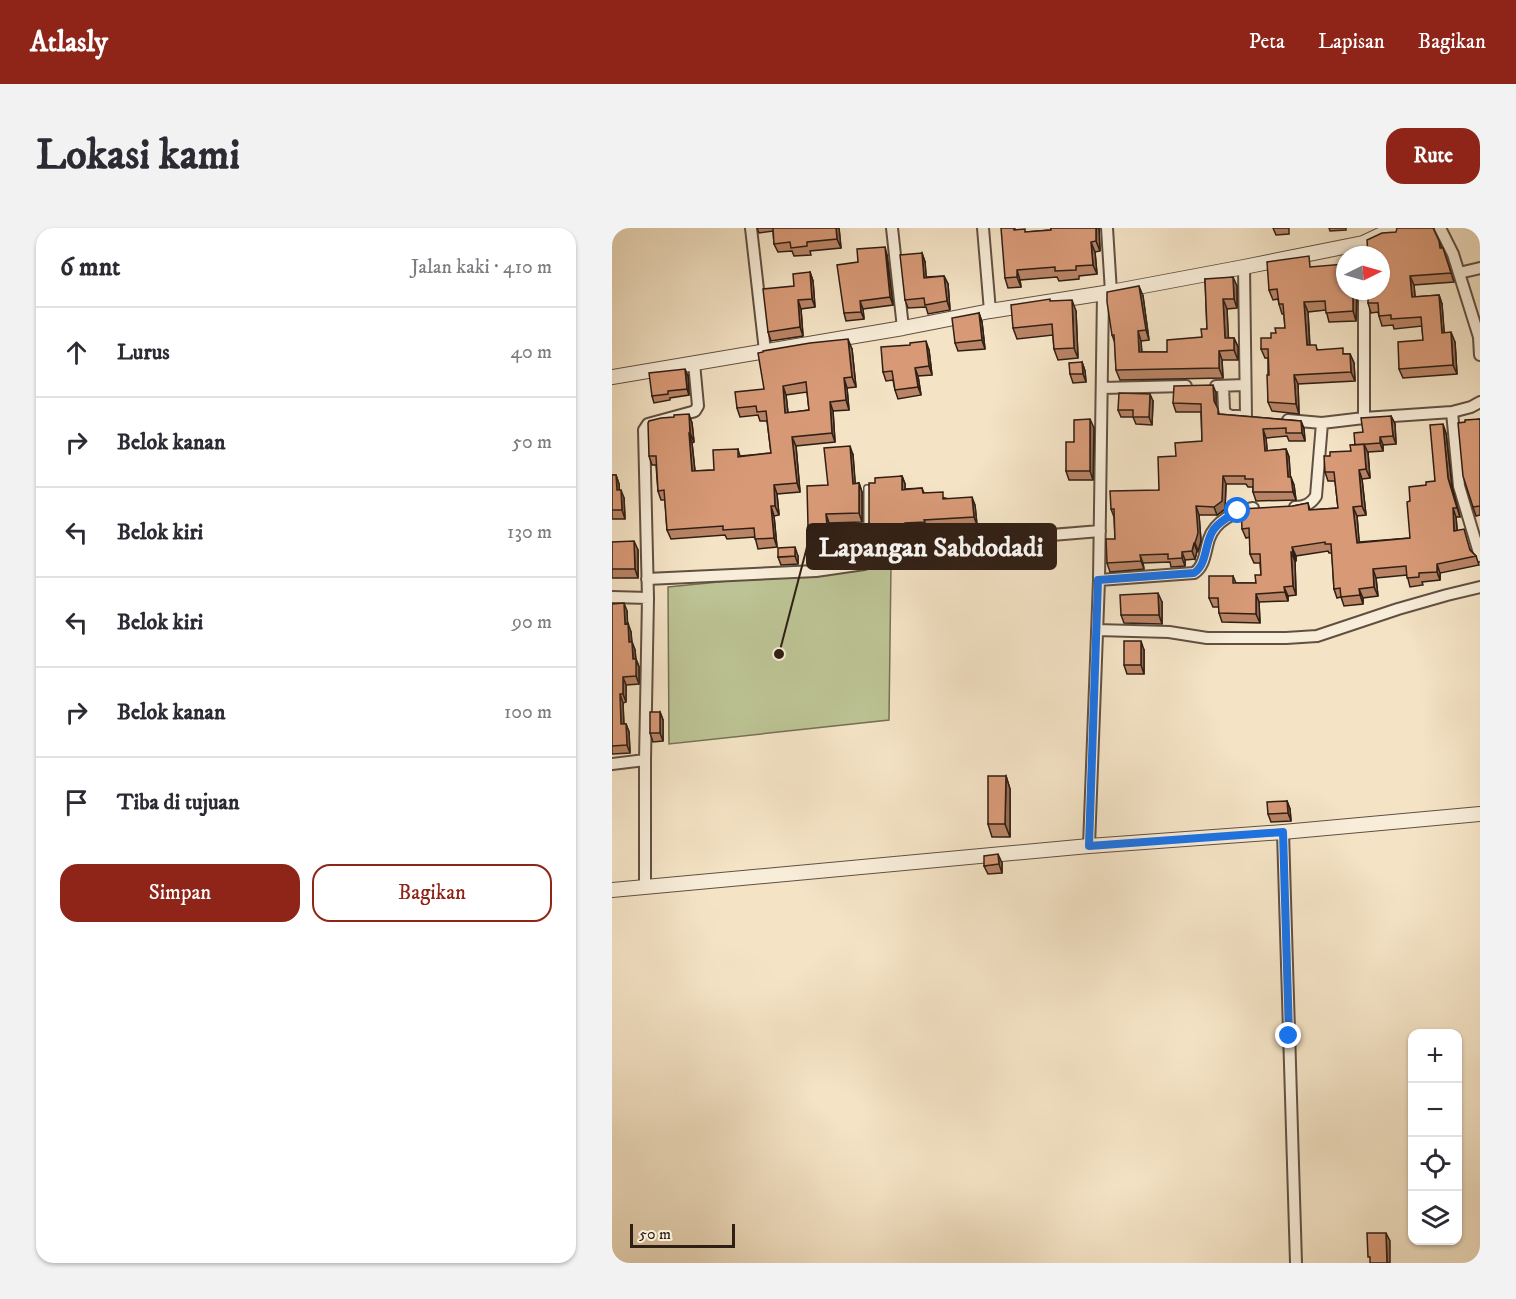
<!DOCTYPE html>
<html lang="id">
<head>
<meta charset="utf-8">
<style>
  body { margin:0; font-family:"IM FELL DW Pica",serif; background:#f2f2f3; color:#2b2b33 }
  .controls { position:absolute; right:18px; bottom:18px; display:grid; overflow:hidden; border-radius:12px; box-shadow:0 2px 4px #0004 }
  .controls button { width:54px; height:54px; display:grid; place-items:center; padding:0; border:0; border-bottom:2px solid #e1e1e2; background:#fff; color:#2b2b33; font:30px sans-serif }
  .compass { position:absolute; left:724px; top:18px; width:54px; height:54px; border-radius:50%; background:#fff; box-shadow:0 2px 4px #0004; rotate:85deg }
  .scale { position:absolute; left:18px; bottom:15px; width:105px; box-sizing:border-box; padding-left:6px; border:3px solid #301f15; border-top:0; font-size:16px; line-height:21px; white-space:nowrap; color:#301f15; -webkit-text-stroke:4px #f8edd9; paint-order:stroke }
  .stop { position:absolute; width:18px; height:18px; margin:-14px; border:4px solid #1a73e8; border-radius:50%; background:#fff }
  .stop.end { background:#1a73e8; border-color:#fff; box-shadow:0 2px 6px #0008 }
  .list { margin:0; padding:0; list-style:none }
  h2 { display:flex; justify-content:space-between; align-items:center; height:78px; margin:0; padding:0 24px; font-size:26px }
  h2 small { font-size:20px; font-weight:400; color:#7c7c81 }
  .list li { display:grid; grid-template-columns:39px 1fr auto; gap:18px; align-items:center; box-sizing:border-box; height:90px; padding:0 24px; border-top:2px solid #e1e1e2 }
  .list b { display:block; font-size:22px; white-space:nowrap }
  .list em { font-size:20px; font-style:normal; color:#7c7c81 }
  .actions { display:flex; gap:12px; padding:18px 24px }
  .actions a { flex:1; padding:14px 0; border:2px solid #8f2418; border-radius:18px; text-align:center; font-size:21px; color:#8f2418 }
  .actions .main { background:#8f2418; color:#fff }
  .icon { flex:none; width:33px; height:33px; fill:none; stroke:currentColor; stroke-width:2; stroke-linecap:round; stroke-linejoin:round }
  .map { position:relative; flex:none; width:868px; height:1035px; overflow:hidden; border-radius:18px }
  header { display:flex; align-items:center; gap:36px; box-sizing:border-box; height:84px; padding:0 30px; background:#8f2418; color:#fff }
  header strong { font-size:28px }
  nav { display:flex; gap:33px; margin-inline-start:auto; font-size:21px }
  .intro { display:flex; align-items:center; justify-content:space-between; box-sizing:border-box; height:144px; padding:0 36px }
  h1 { margin:0; font-size:42px }
  .button { padding:15px 27px; border-radius:18px; background:#8f2418; color:#fff; font-size:21px; font-weight:700 }
  main { display:flex; gap:36px; padding:0 36px }
  aside { flex:1; background:#fff; border-radius:18px; box-shadow:0 2px 4px #0004 }
  .map>svg:first-child { display:block }
  .green { fill:#bcc394; stroke:#767154; stroke-width:1.5 }
  .lines { fill:none; stroke-linecap:round; stroke-linejoin:round }
  .service-casing { stroke:#615041; stroke-width:8 }
  .minor-casing { stroke:#615041; stroke-width:14 }
  .tertiary-casing { stroke:#615041; stroke-width:16 }
  .service { stroke:#f8edd9; stroke-width:5 }
  .minor { stroke:#f8edd9; stroke-width:10 }
  .tertiary { stroke:#f8edd9; stroke-width:14 }
  .wall { fill:#b98465; stroke:#301f15; stroke-width:1.5; fill-rule:evenodd }
  .shaded-wall { fill:#966b53; stroke:#301f15; stroke-width:1.5 }
  .building { fill:#d79976; stroke:#301f15; stroke-width:1.5; fill-rule:evenodd }
  .route { stroke:#1a73e8; stroke-width:8 }
  .leader { fill:none; stroke:#301f15; stroke-width:2 }
  .callout-dot { fill:#301f15; stroke:#f8edd9; stroke-width:2 }
  .callout { fill:#301f15; stroke:#301f15; stroke-width:2 }
  .callout-label { font-size:27px; text-anchor:middle; font-weight:bold; fill:#fff }
</style>
</head>
<body>
<header>
<strong>Atlasly</strong>
<nav><a>Peta</a><a>Lapisan</a><a>Bagikan</a></nav>
</header>
<div class="intro"><h1>Lokasi kami</h1><a class="button">Rute</a></div>
<main>
<aside>
<h2>6 mnt<small>Jalan kaki · 410 m</small></h2>
<ul class="list">
<li><svg class="icon" aria-label="ahead" viewBox="0 0 24 24"><path d="M12 20V5M6 11l6-6 6 6"/></svg><div><b>Lurus</b></div><em>40 m</em></li>
<li><svg class="icon" aria-label="right" viewBox="0 0 24 24"><path d="M7 20v-9h11M14 6l5 5-5 5"/></svg><div><b>Belok kanan</b></div><em>50 m</em></li>
<li><svg class="icon" aria-label="left" viewBox="0 0 24 24"><path d="M17 20v-9H6M10 6l-5 5 5 5"/></svg><div><b>Belok kiri</b></div><em>130 m</em></li>
<li><svg class="icon" aria-label="left" viewBox="0 0 24 24"><path d="M17 20v-9H6M10 6l-5 5 5 5"/></svg><div><b>Belok kiri</b></div><em>90 m</em></li>
<li><svg class="icon" aria-label="right" viewBox="0 0 24 24"><path d="M7 20v-9h11M14 6l5 5-5 5"/></svg><div><b>Belok kanan</b></div><em>100 m</em></li>
<li><svg class="icon" aria-label="arrive" viewBox="0 0 24 24"><path d="M6 21V4h12l-3 4 3 4H6"/></svg><div><b>Tiba di tujuan</b></div></li>
</ul>
<div class="actions"><a class="main">Simpan</a><a>Bagikan</a></div>
</aside>
<div class="map">
<svg width="868" height="1035" viewBox="0 0 868 1035">
  <rect width="100%" height="100%" fill="#f4e3c5"/>
  <filter id="stains"><feTurbulence type="fractalNoise" baseFrequency=".00333" numOctaves="4"/><feColorMatrix values="0 0 0 0 .2 0 0 0 0 .09 0 0 0 0 .02 0 0 0 .5 -.17"/></filter>
  <radialGradient id="worn" r=".72"><stop offset=".6" stop-color="#630" stop-opacity="0"/><stop offset="1" stop-color="#630" stop-opacity=".3"/></radialGradient>
  <!-- green -->
  <path class="green" d="M 279,337 L 277,492 L 57,516 L 56,359 Z"/>
  <g class="lines">
    <!-- service casing -->
    <g class="service-casing">
      <path id="service" d="M 255,260 L 255,311 L 257,320 L 266,331"/>
    </g>
    <!-- minor casing -->
    <g class="minor-casing">
      <path id="minor" d="M 139,0 L 153,123
        M 280,0 L 291,100
        M 371,0 L 378,83
        M 495,0 L 499,64
        M 828,0 L 841,26 L 867,109 L 868,127
        M 751,15 L 751,27
        M 632,39 L 634,189
        M 847,45 L 868,40
        M 752,63 L 752,190
        M 604,158 L 633,157
        M 611,158 L 612,181 L 613,185 L 619,188 L 627,188
        M 490,160 L 574,158
        M 840,184 L 847,258 L 868,328
        M 676,192 L 710,195 L 752,190 L 840,184 L 859,179 L 868,174
        M 683,279 C 693,279 699,276 704,268 L 710,195
        M 35,351 L 204,343 L 252,336 C 267,332 278,322 293,319 L 488,303
        M 487,352 L 582,345 C 593,338 593,323 597,311 C 603,293 623,283 641,280
        M 0,369 L 36,370
        M 485,402 L 557,404 L 595,410 L 674,410 L 705,408 L 786,381 L 835,367 L 868,359
        M 0,536 L 33,532
        M 671,604 L 684,1035
        M 477,618 L 487,352 L 491,65
        M 33,659 L 33,532 L 36,370 L 32,202 L 36,196 L 80,184 L 83,183 L 86,178 L 82,135"/>
    </g>
    <!-- tertiary casing -->
    <g class="tertiary-casing">
      <path id="tertiary" d="M 0,149 L 291,100 L 378,83 L 499,64 L 632,39 L 751,15 L 783,0
        M 0,662 L 477,618 L 671,604 L 868,586"/>
    </g>
    <!-- service -->
    <use href="#service" class="service"/>
    <!-- minor -->
    <use href="#minor" class="minor"/>
    <!-- tertiary -->
    <use href="#tertiary" class="tertiary"/>
  </g>
  <!-- wall -->
  <path class="wall" d="M 145,0 L 227,0 L 229,20 L 198,23 L 199,27 L 182,28 L 180,23 L 166,24 L 162,16 L 161,3 L 147,5 Z
    M 403,0 L 403,2 L 414,4 L 439,2 L 439,0 L 487,0 L 488,23 L 483,24 L 485,46 L 467,48 L 467,51 L 447,53 L 445,49 L 408,52 L 409,59 L 396,60 L 393,50 Z
    M 661,0 L 677,0 L 677,6 L 664,7 Z
    M 717,0 L 734,0 L 734,2 L 718,3 Z
    M 827,13 L 834,29 L 842,54 L 802,57 L 803,69 L 827,67 L 830,76 L 832,105 L 843,114 L 845,146 L 791,150 L 787,141 L 811,112 L 810,98 L 782,101 L 781,97 L 770,98 L 767,88 L 766,84 L 759,85 L 756,75 Z
    M 310,25 L 313,34 L 314,49 L 332,48 L 336,56 L 338,82 L 316,86 L 314,79 L 296,80 L 293,72 Z
    M 275,27 L 281,77 L 251,81 L 252,91 L 234,93 L 232,85 L 246,34 Z
    M 701,39 L 733,63 L 745,63 L 744,93 L 717,94 L 714,82 L 696,84 L 698,117 L 706,122 L 733,126 L 738,126 L 742,135 L 743,153 L 686,156 L 687,186 L 660,183 L 656,174 L 656,130 L 653,130 L 649,121 L 664,105 L 673,100 L 672,86 L 670,86 L 667,76 L 666,71 L 661,72 L 657,62 Z
    M 198,44 L 201,53 L 203,79 L 189,81 L 191,108 L 159,113 L 156,104 L 182,58 Z
    M 593,51 L 625,58 L 625,80 L 615,81 L 616,110 L 622,110 L 626,119 L 626,132 L 610,132 L 611,150 L 508,152 L 504,142 L 503,115 L 500,107 L 531,68 L 537,112 L 529,113 L 530,124 L 555,124 L 590,109 L 595,101 Z
    M 438,73 L 464,83 L 466,130 L 446,132 L 442,121 L 441,107 L 405,111 L 401,100 Z
    M 367,85 L 370,94 L 373,121 L 346,123 L 343,115 Z
    M 240,121 L 244,159 L 235,160 L 237,182 L 221,183 L 223,214 L 184,218 L 188,264 L 165,266 L 167,287 L 162,288 L 165,319 L 146,321 L 143,309 L 115,311 L 113,307 L 59,311 L 55,302 L 53,272 L 49,272 L 46,263 L 44,237 L 40,237 L 37,228 L 80,195 L 82,214 L 80,215 L 83,243 L 102,242 L 126,221 L 128,228 L 159,225 L 155,193 L 148,193 L 146,187 L 128,189 L 125,180 L 152,161 ZM 195,164 L 197,182 L 176,185 L 174,167 Z
    M 317,122 L 320,147 L 306,148 L 309,167 L 286,171 L 283,162 L 281,152 L 274,153 L 271,144 Z
    M 470,134 L 473,143 L 474,154 L 461,155 L 458,146 Z
    M 76,148 L 77,167 L 58,170 L 58,172 L 42,175 L 40,168 Z
    M 604,165 L 604,179 L 607,186 L 689,193 L 692,201 L 693,213 L 677,213 L 675,208 L 654,210 L 655,223 L 674,221 L 677,229 L 678,249 L 682,257 L 684,272 L 644,273 L 641,264 L 641,259 L 636,259 L 634,256 L 614,256 L 613,281 L 605,287 L 587,287 L 589,313 L 586,323 L 585,323 L 583,331 L 573,332 L 573,338 L 559,339 L 558,334 L 531,335 L 532,341 L 498,344 L 495,335 L 503,311 L 502,289 L 499,281 L 547,262 L 564,228 L 590,213 L 589,184 L 564,184 L 561,175 Z
    M 541,173 L 540,197 L 524,196 L 521,189 L 509,189 L 506,182 Z
    M 779,188 L 783,196 L 784,216 L 771,217 L 771,223 L 756,224 L 758,250 L 750,251 L 754,287 L 745,288 L 747,314 L 798,310 L 798,273 L 814,257 L 823,253 L 834,205 L 840,259 L 848,289 L 844,289 L 845,302 L 859,323 L 864,328 L 867,337 L 828,345 L 828,352 L 810,354 L 811,357 L 798,359 L 795,347 L 764,350 L 766,368 L 751,370 L 751,376 L 732,378 L 729,369 L 725,370 L 722,361 L 720,325 L 717,325 L 716,323 L 684,328 L 684,333 L 683,333 L 684,367 L 676,368 L 676,373 L 647,374 L 648,395 L 610,394 L 607,385 L 607,379 L 601,379 L 597,370 L 621,348 L 624,355 L 644,355 L 649,347 L 648,335 L 642,335 L 638,326 L 638,309 L 634,310 L 630,301 L 681,278 L 696,275 L 698,282 L 726,280 L 723,253 L 716,253 L 713,244 L 718,228 L 739,223 L 751,204 Z
    M 868,191 L 868,287 L 864,288 L 861,279 L 853,194 Z
    M 482,200 L 481,252 L 457,252 L 454,243 L 462,214 Z
    M 241,227 L 243,256 L 247,255 L 250,264 L 250,294 L 217,295 L 218,306 L 200,307 L 196,298 L 216,257 Z
    M 0,247 L 4,247 L 7,256 L 7,262 L 12,270 L 13,291 L 0,291 Z
    M 290,248 L 293,256 L 293,261 L 310,260 L 312,265 L 363,277 L 365,297 L 315,300 L 316,302 L 296,304 L 296,311 L 268,314 L 265,305 L 260,305 L 257,297 L 263,255 Z
    M 0,314 L 26,322 L 26,350 L 0,350 Z
    M 186,328 L 186,336 L 169,337 L 166,329 Z
    M 550,374 L 550,396 L 512,395 L 509,387 Z
    M 0,376 L 15,383 L 15,396 L 19,404 L 20,414 L 23,422 L 24,431 L 27,439 L 27,456 L 14,457 L 14,474 L 11,475 L 12,496 L 14,496 L 17,504 L 18,525 L 0,526 Z
    M 532,422 L 532,446 L 515,446 L 512,437 Z
    M 48,484 L 51,492 L 51,513 L 41,514 L 38,505 Z
    M 394,548 L 398,561 L 398,609 L 380,609 L 376,596 Z
    M 675,573 L 678,581 L 679,593 L 659,594 L 656,586 Z
    M 390,635 L 390,645 L 376,646 L 372,638 Z"/>
  <!-- shaded-wall -->
  <path class="shaded-wall" d="M 224,0 L 227,0 L 229,20 L 225,11 Z
    M 484,0 L 487,0 L 488,23 L 484,13 Z
    M 479,14 L 483,24 L 485,46 L 481,37 Z
    M 273,19 L 275,27 L 281,77 L 278,69 Z
    M 310,25 L 313,34 L 315,58 L 312,50 Z
    M 405,42 L 408,52 L 409,59 L 405,49 Z
    M 198,44 L 201,53 L 203,79 L 200,71 Z
    M 332,48 L 336,56 L 338,82 L 335,73 Z
    M 798,48 L 802,57 L 804,79 L 800,69 Z
    M 621,49 L 625,58 L 625,80 L 622,71 Z
    M 527,58 L 531,68 L 537,112 L 534,102 Z
    M 741,63 L 745,63 L 744,93 L 741,83 Z
    M 827,67 L 830,76 L 833,114 L 830,105 Z
    M 611,71 L 615,81 L 617,120 L 613,110 Z
    M 186,72 L 189,81 L 191,108 L 188,99 Z
    M 460,72 L 464,83 L 466,130 L 462,120 Z
    M 248,73 L 251,81 L 252,91 L 249,84 Z
    M 692,74 L 696,84 L 698,127 L 695,117 Z
    M 367,85 L 370,94 L 373,121 L 370,112 Z
    M 526,103 L 529,113 L 530,134 L 527,124 Z
    M 839,104 L 843,114 L 845,146 L 841,137 Z
    M 622,110 L 626,119 L 626,132 L 622,122 Z
    M 236,111 L 240,121 L 244,159 L 240,149 Z
    M 314,113 L 317,122 L 320,147 L 317,138 Z
    M 607,123 L 610,132 L 611,150 L 607,140 Z
    M 738,126 L 742,135 L 743,153 L 739,144 Z
    M 470,134 L 473,143 L 474,154 L 471,146 Z
    M 303,140 L 306,148 L 309,167 L 306,159 Z
    M 73,141 L 76,148 L 77,167 L 75,161 Z
    M 682,147 L 686,156 L 687,186 L 684,176 Z
    M 232,150 L 235,160 L 237,182 L 234,172 Z
    M 601,157 L 604,165 L 604,181 L 602,173 Z
    M 171,158 L 174,167 L 177,194 L 173,185 Z
    M 538,166 L 541,173 L 540,197 L 537,189 Z
    M 218,174 L 221,183 L 223,214 L 220,205 Z
    M 77,186 L 80,195 L 82,214 L 78,205 Z
    M 779,188 L 783,196 L 784,216 L 781,208 Z
    M 478,191 L 482,200 L 481,252 L 478,243 Z
    M 689,193 L 692,201 L 693,213 L 690,205 Z
    M 831,196 L 834,205 L 840,259 L 848,289 L 836,250 Z
    M 651,201 L 654,210 L 656,231 L 653,223 Z
    M 77,205 L 80,215 L 84,253 L 80,243 Z
    M 180,209 L 184,218 L 188,264 L 185,255 Z
    M 768,209 L 771,217 L 771,223 L 768,215 Z
    M 752,216 L 756,225 L 758,250 L 754,241 Z
    M 238,218 L 241,227 L 244,264 L 241,256 Z
    M 674,221 L 677,229 L 679,257 L 676,249 Z
    M 747,242 L 750,251 L 754,287 L 750,278 Z
    M 4,247 L 7,256 L 8,271 L 5,262 Z
    M 290,248 L 293,256 L 293,270 L 290,262 Z
    M 611,248 L 614,256 L 613,281 L 605,287 L 602,279 Z
    M 679,249 L 682,257 L 684,272 L 681,264 Z
    M 247,255 L 250,264 L 250,294 L 247,285 Z
    M 162,257 L 165,266 L 167,287 L 163,278 Z
    M 9,262 L 12,270 L 13,291 L 10,282 Z
    M 360,269 L 363,277 L 365,297 L 362,289 Z
    M 159,278 L 162,288 L 165,319 L 162,310 Z
    M 584,278 L 587,287 L 589,313 L 586,323 L 583,315 Z
    M 741,279 L 745,288 L 748,323 L 745,315 Z
    M 841,280 L 844,289 L 846,312 L 842,303 Z
    M 214,286 L 217,295 L 218,306 L 215,298 Z
    M 293,295 L 296,304 L 296,311 L 293,303 Z
    M 22,313 L 26,322 L 26,350 L 23,341 Z
    M 582,315 L 585,323 L 583,331 L 580,323 Z
    M 183,319 L 186,328 L 186,336 L 183,328 Z
    M 680,319 L 684,328 L 684,333 L 681,324 Z
    M 570,324 L 573,332 L 573,338 L 570,330 Z
    M 679,324 L 683,333 L 684,367 L 681,358 Z
    M 528,327 L 531,335 L 532,341 L 529,333 Z
    M 825,336 L 828,345 L 828,352 L 825,344 Z
    M 761,341 L 764,350 L 766,368 L 762,359 Z
    M 672,359 L 676,368 L 676,373 L 673,364 Z
    M 747,361 L 751,370 L 751,376 L 748,367 Z
    M 546,365 L 550,374 L 550,396 L 547,387 Z
    M 644,366 L 647,374 L 648,395 L 644,386 Z
    M 12,375 L 15,383 L 16,404 L 13,396 Z
    M 16,395 L 19,404 L 20,422 L 17,414 Z
    M 529,413 L 532,422 L 532,446 L 529,437 Z
    M 20,414 L 23,422 L 24,438 L 24,431 L 27,439 L 27,456 L 24,448 L 21,431 Z
    M 11,449 L 14,457 L 14,474 L 11,466 Z
    M 8,466 L 11,475 L 12,505 L 9,496 Z
    M 48,484 L 51,492 L 51,513 L 48,505 Z
    M 14,496 L 17,504 L 18,525 L 15,517 Z
    M 394,548 L 398,561 L 398,609 L 393,596 Z
    M 675,573 L 678,581 L 679,593 L 676,585 Z
    M 386,626 L 390,635 L 390,645 L 387,636 Z
    M 774,1005 L 778,1013 L 778,1035 L 775,1035 Z"/>
  <!-- building -->
  <path class="building" d="M 161,0 L 224,0 L 225,11 L 195,14 L 195,18 L 179,20 L 178,14 L 162,16 Z
    M 389,0 L 402,0 L 402,2 L 413,1 L 413,4 L 439,2 L 439,0 L 484,0 L 484,13 L 479,14 L 481,37 L 464,38 L 464,42 L 443,43 L 443,39 L 405,42 L 405,49 L 393,50 Z
    M 785,0 L 821,0 L 827,13 L 828,20 L 831,20 L 839,45 L 798,48 L 800,69 L 827,67 L 830,105 L 839,104 L 841,137 L 787,141 L 786,114 L 811,112 L 809,89 L 779,91 L 779,87 L 767,88 L 766,75 L 756,75 L 756,63 L 769,63 L 769,27 L 756,27 L 755,12 L 770,5 L 784,4 Z
    M 273,19 L 278,69 L 248,73 L 249,84 L 232,85 L 225,37 L 246,34 L 245,21 Z
    M 310,25 L 312,50 L 332,48 L 335,73 L 313,77 L 312,70 L 293,72 L 288,27 Z
    M 697,28 L 698,39 L 733,36 L 733,63 L 741,63 L 741,83 L 714,85 L 713,73 L 692,74 L 695,117 L 704,117 L 705,122 L 731,120 L 731,126 L 738,126 L 739,144 L 682,147 L 684,176 L 656,174 L 655,147 L 657,147 L 656,121 L 649,121 L 649,110 L 659,110 L 659,105 L 664,105 L 663,100 L 673,100 L 671,76 L 667,76 L 665,61 L 657,62 L 655,34 Z
    M 198,44 L 200,71 L 186,72 L 188,99 L 156,104 L 151,61 L 182,58 L 181,46 Z
    M 621,49 L 622,71 L 611,71 L 613,110 L 622,110 L 622,122 L 607,123 L 607,140 L 504,142 L 502,107 L 500,107 L 495,74 L 495,64 L 527,58 L 534,102 L 526,103 L 527,124 L 555,124 L 555,112 L 590,109 L 589,101 L 595,101 L 593,51 Z
    M 438,71 L 438,73 L 460,72 L 462,120 L 442,121 L 440,96 L 401,100 L 399,77 Z
    M 367,85 L 370,112 L 343,115 L 340,90 Z
    M 236,111 L 240,149 L 232,150 L 234,172 L 218,174 L 220,205 L 180,209 L 185,255 L 162,257 L 163,278 L 159,278 L 162,310 L 143,311 L 142,300 L 111,302 L 111,298 L 55,302 L 52,262 L 46,263 L 44,228 L 37,228 L 36,195 L 37,193 L 49,190 L 62,189 L 62,187 L 77,186 L 78,205 L 77,205 L 80,243 L 102,242 L 101,222 L 126,221 L 126,229 L 159,225 L 154,183 L 145,184 L 144,178 L 125,180 L 123,164 L 152,161 L 146,125 L 151,124 L 151,123 L 198,115 ZM 194,154 L 197,182 L 173,185 L 171,158 Z
    M 314,113 L 317,138 L 303,140 L 306,159 L 283,162 L 280,143 L 271,144 L 269,119 L 298,117 L 298,115 Z
    M 470,134 L 471,146 L 458,146 L 457,135 Z
    M 73,141 L 75,161 L 56,163 L 56,166 L 40,168 L 37,145 Z
    M 601,157 L 602,173 L 606,181 L 606,186 L 689,193 L 690,205 L 674,205 L 674,200 L 651,201 L 653,223 L 674,221 L 676,249 L 679,249 L 681,264 L 641,264 L 641,251 L 633,251 L 633,248 L 611,248 L 610,273 L 602,279 L 584,278 L 586,305 L 583,315 L 582,315 L 580,323 L 570,324 L 570,330 L 556,331 L 556,326 L 528,327 L 529,333 L 495,335 L 494,311 L 503,311 L 502,281 L 499,281 L 498,263 L 547,262 L 546,229 L 564,228 L 563,215 L 590,213 L 589,176 L 561,175 L 562,158 Z
    M 507,165 L 538,166 L 537,189 L 521,189 L 521,182 L 506,182 Z
    M 779,188 L 781,208 L 768,209 L 768,215 L 743,217 L 742,205 L 751,204 L 749,190 Z
    M 478,191 L 478,243 L 454,243 L 454,214 L 462,214 L 462,192 Z
    M 868,191 L 868,278 L 861,279 L 851,248 L 846,195 L 853,194 L 853,192 Z
    M 831,196 L 836,250 L 845,280 L 841,280 L 842,303 L 852,301 L 858,322 L 864,328 L 825,336 L 825,344 L 807,345 L 807,349 L 795,350 L 794,338 L 761,341 L 762,359 L 747,361 L 748,367 L 729,369 L 728,360 L 722,361 L 719,316 L 713,316 L 713,314 L 680,319 L 681,324 L 679,324 L 681,358 L 672,359 L 673,364 L 644,366 L 644,386 L 607,385 L 606,370 L 597,370 L 597,348 L 621,348 L 621,355 L 644,355 L 643,347 L 649,347 L 648,326 L 638,326 L 637,300 L 630,301 L 629,281 L 681,278 L 696,275 L 697,282 L 726,280 L 722,244 L 713,244 L 712,228 L 718,228 L 718,224 L 739,223 L 738,217 L 752,216 L 754,241 L 747,242 L 750,278 L 741,279 L 745,315 L 798,310 L 795,274 L 798,273 L 797,259 L 814,257 L 814,254 L 823,253 L 818,197 Z
    M 238,218 L 241,256 L 247,255 L 247,285 L 214,286 L 215,298 L 196,298 L 195,258 L 216,257 L 212,220 Z
    M 0,247 L 4,247 L 5,262 L 9,262 L 10,282 L 0,282 Z
    M 290,248 L 290,262 L 310,260 L 311,265 L 331,264 L 331,271 L 360,269 L 362,289 L 312,292 L 313,294 L 293,295 L 293,303 L 265,305 L 265,297 L 257,297 L 257,255 L 263,255 L 263,250 Z
    M 22,313 L 23,341 L 0,341 L 0,314 Z
    M 183,319 L 183,328 L 166,329 L 166,320 Z
    M 546,365 L 547,387 L 509,387 L 508,367 Z
    M 12,375 L 13,396 L 16,395 L 17,414 L 20,414 L 21,431 L 24,431 L 24,448 L 11,449 L 11,466 L 8,466 L 9,496 L 14,496 L 15,517 L 0,518 L 0,376 Z
    M 512,413 L 529,413 L 529,437 L 512,437 Z
    M 38,484 L 48,484 L 48,505 L 38,505 Z
    M 376,548 L 394,548 L 393,596 L 376,596 Z
    M 675,573 L 676,585 L 656,586 L 655,574 Z
    M 386,626 L 387,636 L 372,638 L 372,628 Z
    M 755,1005 L 774,1005 L 775,1035 L 758,1035 L 758,1029 L 756,1029 Z"/>
  <g class="lines">
    <!-- route -->
    <path class="route" d="M 626,283 C 618,288 608,293 602,301 C 592,314 596,336 582,345 L 486,352 L 477,618 L 671,604 L 677,808"/>
  </g>
  <!-- callouts -->
  <path class="leader" d="M167 426L195 319"/>
  <circle class="callout-dot" cx="167" cy="426" r="6"/>
  <rect class="callout" x="195" y="296" width="249" height="45" rx="6"/>
  <g class="callout-label">
    <text x="319" y="328">Lapangan Sabdodadi</text>
  </g>
  <rect width="100%" height="100%" filter="url(#stains)"/>
  <rect width="100%" height="100%" fill="url(#worn)"/>
</svg>
<div class="controls">
<button>+</button>
<button>−</button>
<button><svg class="icon" aria-label="locate" viewBox="0 0 24 24"><circle cx="12" cy="12" r="6"/><path d="M12 2v4M12 18v4M2 12h4M18 12h4"/></svg></button>
<button><svg class="icon" aria-label="layers" viewBox="0 0 24 24"><path d="M12 4l9 5-9 5-9-5zM3 14l9 5 9-5"/></svg></button>
</div>
<svg class="compass" viewBox="-18 -18 36 36"><path d="M0-13l5 13h-10z" fill="#e53935"/><path d="M0 13l5-13h-10z" fill="#7c7c81"/></svg>
<div class="scale">50 m</div>
<div class="stop" style="left:626px;top:283px"></div>
<div class="stop end" style="left:677px;top:808px"></div>
</div>
</main>
</body>
</html>
